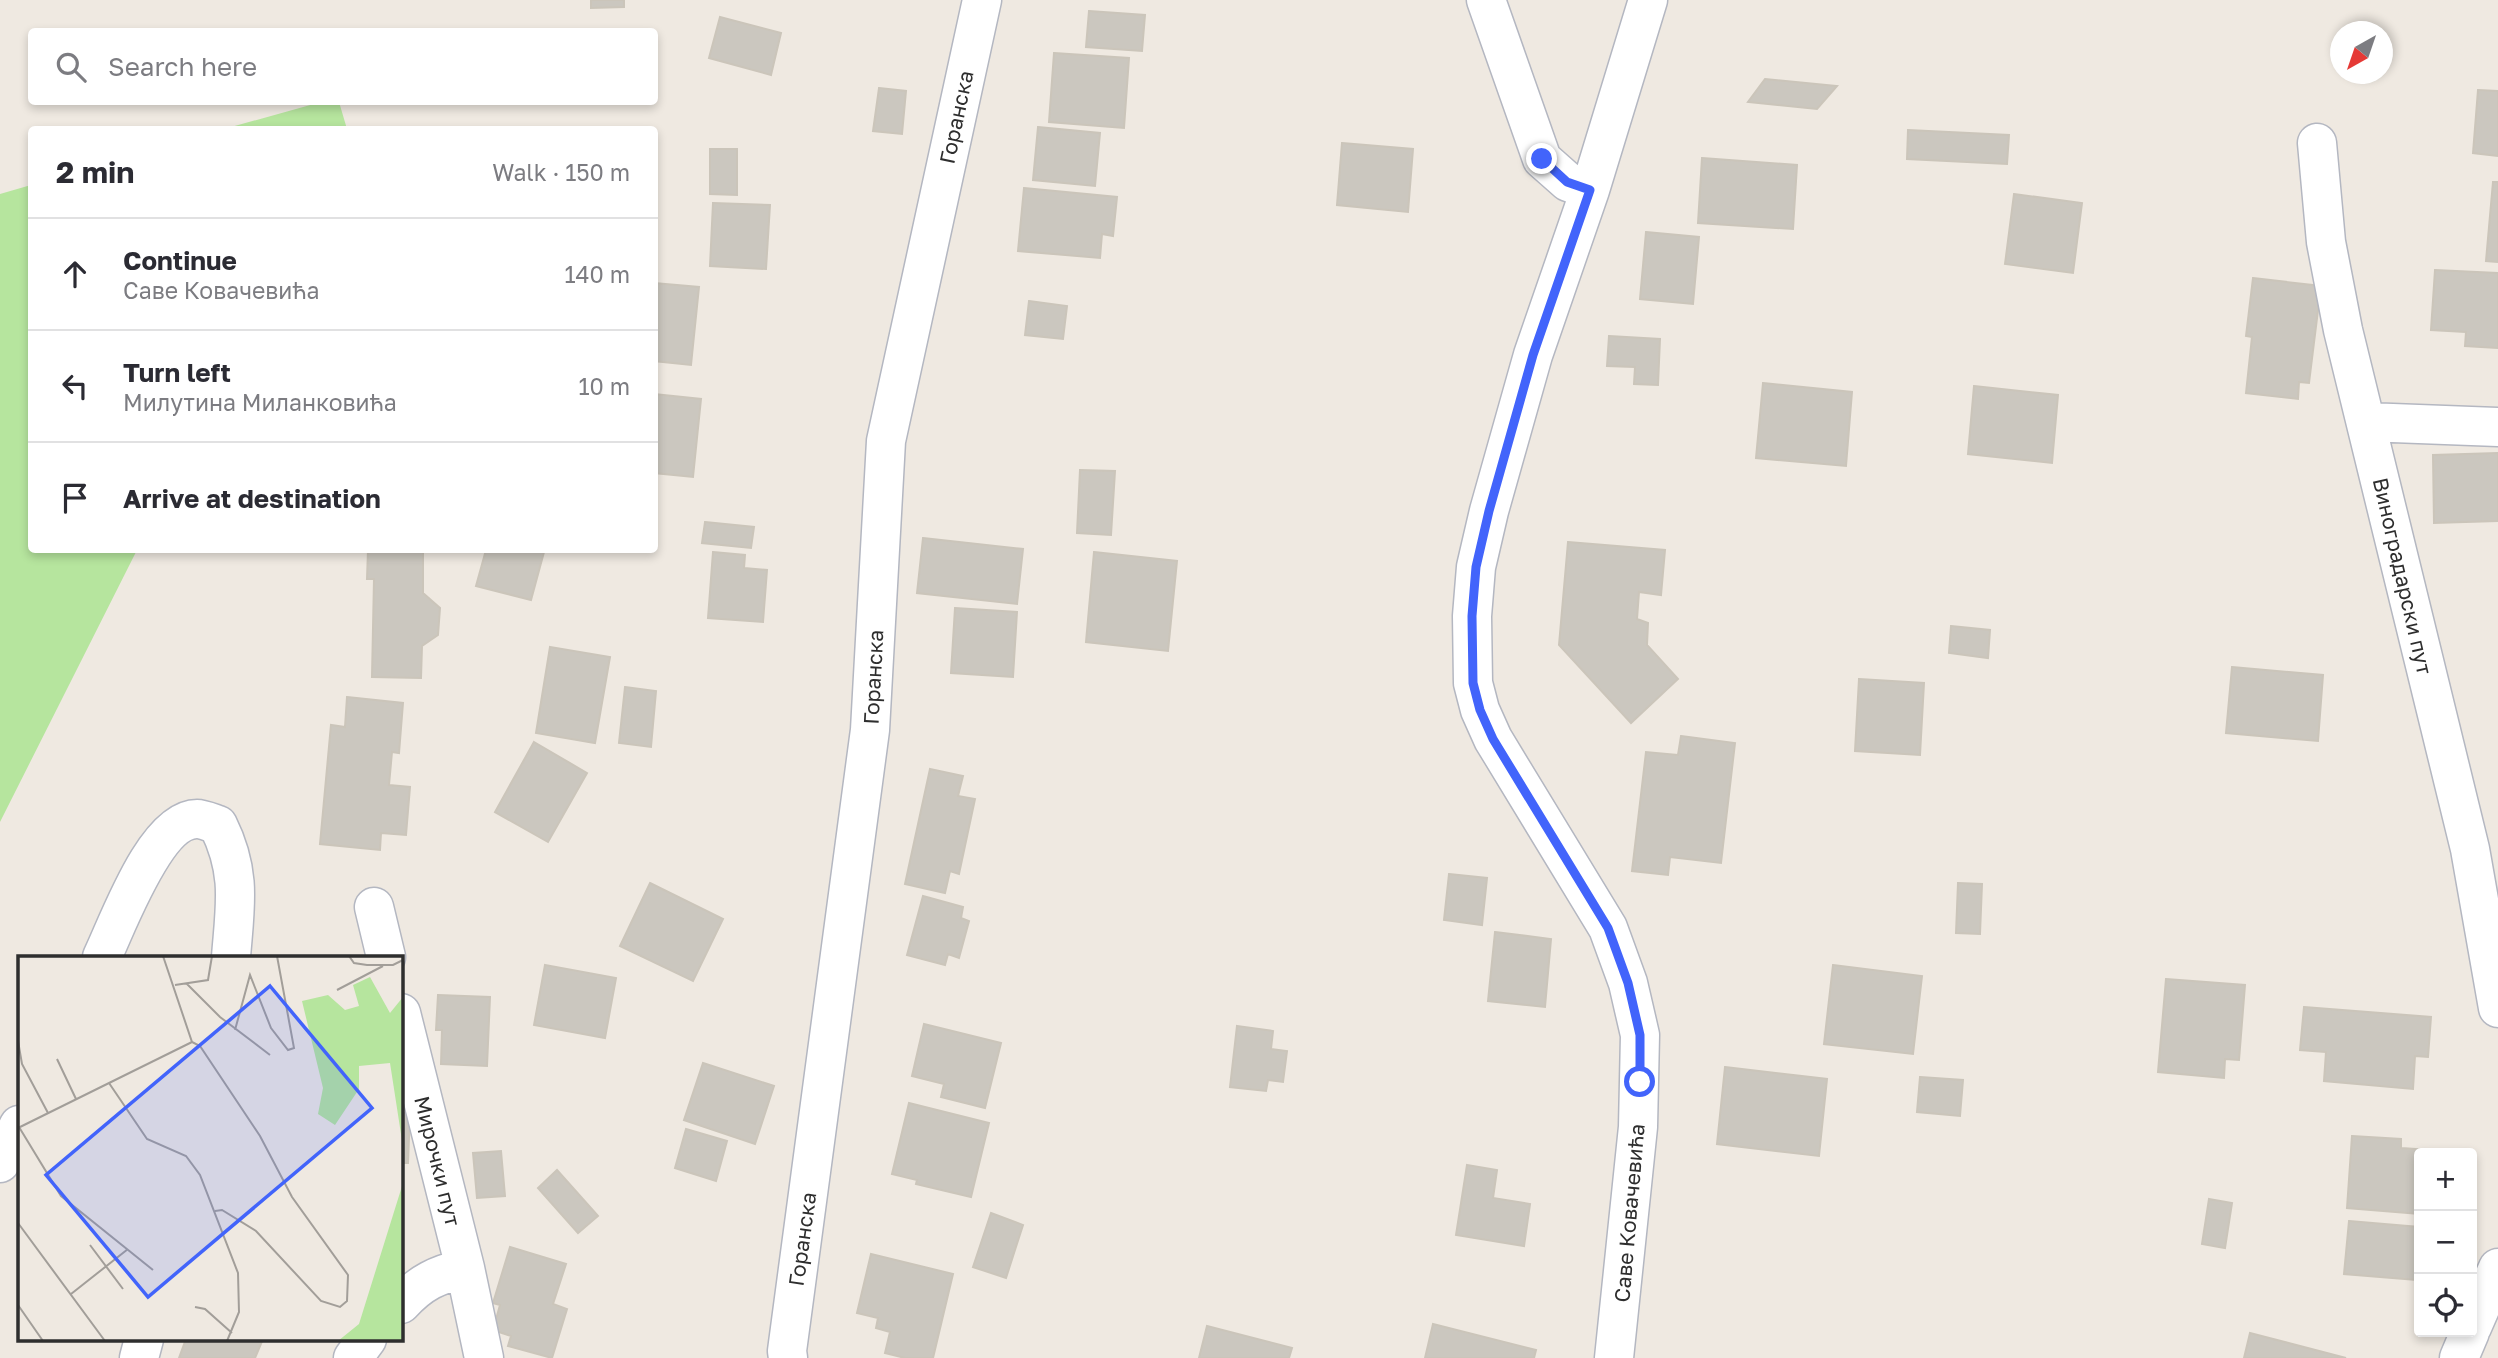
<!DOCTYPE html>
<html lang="en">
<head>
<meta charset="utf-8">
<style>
  body { margin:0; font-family:"Golos Text",sans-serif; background:#f7f7f7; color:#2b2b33 }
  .controls { position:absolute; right:21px; bottom:21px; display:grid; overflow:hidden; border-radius:7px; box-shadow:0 4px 10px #0003 }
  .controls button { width:63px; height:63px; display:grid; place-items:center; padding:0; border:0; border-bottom:2px solid #e1e1e2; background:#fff; color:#2b2b33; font:35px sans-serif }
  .compass { position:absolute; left:2330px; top:21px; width:63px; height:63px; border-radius:50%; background:#fff; box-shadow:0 4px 10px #0003; rotate:220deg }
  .stop { position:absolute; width:21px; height:21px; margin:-16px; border:5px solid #4264fb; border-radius:50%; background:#fff }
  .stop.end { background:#4264fb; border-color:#fff; box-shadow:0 2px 7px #0008 }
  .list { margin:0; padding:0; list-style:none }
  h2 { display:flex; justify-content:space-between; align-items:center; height:91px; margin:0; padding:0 28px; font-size:30px }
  h2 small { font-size:23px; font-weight:400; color:#7c7c81 }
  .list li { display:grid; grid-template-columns:46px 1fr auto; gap:21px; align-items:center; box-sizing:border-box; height:112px; padding:0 28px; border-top:2px solid #e1e1e2 }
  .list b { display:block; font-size:26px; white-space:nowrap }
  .list p { margin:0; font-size:23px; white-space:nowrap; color:#7c7c81 }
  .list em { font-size:23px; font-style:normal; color:#7c7c81 }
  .icon { flex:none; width:38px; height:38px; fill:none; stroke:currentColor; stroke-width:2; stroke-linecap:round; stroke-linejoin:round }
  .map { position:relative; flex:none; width:2498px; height:1358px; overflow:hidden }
  .search { position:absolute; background:#fff; box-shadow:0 4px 10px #0003; left:28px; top:28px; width:630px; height:77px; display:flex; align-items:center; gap:18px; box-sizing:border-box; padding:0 24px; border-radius:7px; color:#7c7c81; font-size:26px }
  .panel { position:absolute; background:#fff; box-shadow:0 4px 10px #0003; left:28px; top:126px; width:630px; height:427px; border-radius:7px }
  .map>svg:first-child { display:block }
  .green { fill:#b6e59e }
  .building { fill:#cbc7bf; stroke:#cbc5ba; stroke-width:2 }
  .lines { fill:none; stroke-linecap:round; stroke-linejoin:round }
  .minor-casing { stroke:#b4b7c1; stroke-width:41 }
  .minor { stroke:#fff; stroke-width:38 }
  .route { stroke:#4264fb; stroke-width:9 }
  .labels { text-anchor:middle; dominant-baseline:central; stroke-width:6; stroke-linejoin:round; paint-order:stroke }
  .street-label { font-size:21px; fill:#2e2e2e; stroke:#fff }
  .inset-road { fill:none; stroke:#a29e99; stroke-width:2 }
  .view { fill:#4264fb; fill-opacity:0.15; stroke:#4264fb; stroke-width:3.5 }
  .inset-edge { fill:none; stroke:#2e2e2e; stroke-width:3.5 }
</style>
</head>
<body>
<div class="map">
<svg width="2498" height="1358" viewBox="0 0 2498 1358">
  <rect width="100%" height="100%" fill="#efe9e1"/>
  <!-- green -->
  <path class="green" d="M 321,102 L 339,102 L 347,129 L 224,129 Z
    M 31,185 L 32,550 L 137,550 L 0,822 L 0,194 Z"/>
  <!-- building -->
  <path class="building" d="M 591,0 L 624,0 L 624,7 L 591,8 Z
    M 1089,11 L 1145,15 L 1142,51 L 1086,47 Z
    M 720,17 L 781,33 L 771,75 L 709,58 Z
    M 1054,53 L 1129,58 L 1124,128 L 1049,122 Z
    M 1765,79 L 1837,86 L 1817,109 L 1748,102 Z
    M 879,88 L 906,91 L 902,134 L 873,131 Z
    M 2478,90 L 2498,91 L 2498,156 L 2473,153 Z
    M 1038,127 L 1100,133 L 1095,186 L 1033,180 Z
    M 1908,130 L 2009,135 L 2007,164 L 1907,159 Z
    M 1342,143 L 1413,149 L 1408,212 L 1337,205 Z
    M 710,149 L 737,149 L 737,195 L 710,194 Z
    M 1702,158 L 1797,165 L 1793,229 L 1698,223 Z
    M 2493,182 L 2498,182 L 2498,262 L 2486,261 Z
    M 1024,188 L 1117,197 L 1113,236 L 1102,234 L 1100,258 L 1018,251 Z
    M 2014,194 L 2082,203 L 2073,273 L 2005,264 Z
    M 713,203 L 770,205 L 766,269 L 710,266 Z
    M 1646,232 L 1699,237 L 1693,304 L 1640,299 Z
    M 2435,270 L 2498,273 L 2498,348 L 2465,346 L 2466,332 L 2431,330 Z
    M 2253,278 L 2321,286 L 2309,383 L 2299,382 L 2298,399 L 2246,393 L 2252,337 L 2246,336 Z
    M 654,283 L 699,287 L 691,365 L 654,361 Z
    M 1029,301 L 1067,306 L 1063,339 L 1025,335 Z
    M 1609,336 L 1660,339 L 1658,385 L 1634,384 L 1635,367 L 1607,366 Z
    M 1763,383 L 1852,392 L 1846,466 L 1756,458 Z
    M 1974,386 L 2058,395 L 2052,463 L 1968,454 Z
    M 654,394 L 701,399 L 693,477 L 654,473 Z
    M 2498,453 L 2498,521 L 2434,523 L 2433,455 Z
    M 1080,470 L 1115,471 L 1111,535 L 1077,533 Z
    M 705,522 L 754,527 L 751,548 L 702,543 Z
    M 923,538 L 1023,549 L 1017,604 L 917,593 Z
    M 1568,542 L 1665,550 L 1661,595 L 1639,592 L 1637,619 L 1648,623 L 1647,645 L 1678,679 L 1631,723 L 1559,645 Z
    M 368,550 L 423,550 L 423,593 L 440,608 L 438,635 L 422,646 L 421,678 L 372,677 L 374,579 L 367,579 Z
    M 486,550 L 533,550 L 544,552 L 531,600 L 476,586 Z
    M 713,552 L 745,555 L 744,568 L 767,570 L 763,622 L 708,618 Z
    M 1094,552 L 1177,561 L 1168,651 L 1086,642 Z
    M 955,608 L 1017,612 L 1013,677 L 951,673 Z
    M 1951,626 L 1990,630 L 1988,658 L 1949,653 Z
    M 550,647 L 610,657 L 595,743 L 536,733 Z
    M 2232,667 L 2323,675 L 2318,741 L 2226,733 Z
    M 1859,679 L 1924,683 L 1920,755 L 1855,751 Z
    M 625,687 L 656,691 L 651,747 L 619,743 Z
    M 347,697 L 403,703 L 399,753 L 392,752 L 389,785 L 410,787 L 406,835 L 381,833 L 380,850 L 320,844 L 331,725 L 345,727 Z
    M 1681,736 L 1735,743 L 1721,863 L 1670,857 L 1668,875 L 1632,871 L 1646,752 L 1678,755 Z
    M 534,742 L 587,773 L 548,842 L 495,812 Z
    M 930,769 L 963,776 L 958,796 L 975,799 L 959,874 L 950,871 L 945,893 L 905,884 Z
    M 1449,874 L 1487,878 L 1482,925 L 1444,920 Z
    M 650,883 L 723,919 L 693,981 L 620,946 Z
    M 1958,883 L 1982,884 L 1980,934 L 1956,933 Z
    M 923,896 L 963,907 L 961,918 L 969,921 L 959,958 L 948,954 L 945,965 L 907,955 Z
    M 1495,932 L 1551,939 L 1545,1007 L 1488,1001 Z
    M 545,965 L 616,978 L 605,1038 L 534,1025 Z
    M 1833,965 L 1922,976 L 1913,1054 L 1824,1044 Z
    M 2166,979 L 2245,985 L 2239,1060 L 2225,1059 L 2224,1078 L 2158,1072 Z
    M 438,995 L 490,997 L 487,1066 L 441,1064 L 442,1030 L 436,1030 Z
    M 2304,1007 L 2431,1017 L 2428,1057 L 2415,1056 L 2413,1089 L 2324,1081 L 2326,1052 L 2300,1050 Z
    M 924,1024 L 1001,1043 L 985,1108 L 941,1097 L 944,1084 L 912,1076 Z
    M 1237,1026 L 1273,1031 L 1271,1049 L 1287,1051 L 1283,1082 L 1268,1080 L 1266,1091 L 1230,1087 Z
    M 703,1063 L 774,1086 L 755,1144 L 684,1120 Z
    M 1725,1067 L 1827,1079 L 1819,1156 L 1717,1144 Z
    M 1920,1077 L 1963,1080 L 1960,1116 L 1917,1112 Z
    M 909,1103 L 989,1123 L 971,1197 L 916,1184 L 917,1180 L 892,1174 Z
    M 401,1113 L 410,1113 L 408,1163 L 401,1163 Z
    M 686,1129 L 727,1141 L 716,1181 L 675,1168 Z
    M 2352,1136 L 2401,1139 L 2401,1148 L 2430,1150 L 2429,1153 L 2419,1153 L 2419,1214 L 2347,1208 Z
    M 501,1151 L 505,1196 L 477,1198 L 473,1153 Z
    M 1467,1165 L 1497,1170 L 1493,1198 L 1530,1204 L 1524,1246 L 1456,1235 Z
    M 557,1170 L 598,1216 L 578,1233 L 538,1188 Z
    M 2209,1199 L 2232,1203 L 2225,1248 L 2202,1244 Z
    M 991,1213 L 1023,1225 L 1006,1278 L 973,1267 Z
    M 2349,1221 L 2419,1227 L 2416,1280 L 2344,1274 Z
    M 510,1247 L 566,1264 L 553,1304 L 567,1309 L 552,1358 L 508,1346 L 511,1336 L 493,1330 L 500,1305 L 493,1303 Z
    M 871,1254 L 953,1274 L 933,1358 L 905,1358 L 885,1353 L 890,1332 L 876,1328 L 878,1318 L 857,1313 Z
    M 1433,1324 L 1536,1350 L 1534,1358 L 1425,1358 Z
    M 1207,1326 L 1292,1348 L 1289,1358 L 1199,1358 Z
    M 2250,1333 L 2346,1358 L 2244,1358 Z
    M 186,1339 L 263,1339 L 255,1358 L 179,1358 Z"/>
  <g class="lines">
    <!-- minor casing -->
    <g class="minor-casing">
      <path id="minor" d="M 1486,0 L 1542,159 L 1568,182 L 1590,190
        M 2317,143 L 2326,242 L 2343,330 L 2470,849 L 2498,1008
        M 2366,422 L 2498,427
        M 374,907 L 386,957
        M 102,957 C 118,924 155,819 197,819 C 203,819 212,823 218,825 C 242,873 235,906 231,957
        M 401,1013 L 465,1268 L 484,1358
        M 0,1163 L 19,1125
        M 401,1304 C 421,1282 437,1275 465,1268
        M 2472,1327 L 2498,1268
        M 139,1358 L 144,1339
        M 353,1358 L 367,1339
        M 788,1358 L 787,1351 L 870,730 L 886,441 L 982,0
        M 1614,1358 L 1638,1127 L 1640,1035 L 1628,983 L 1608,928 L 1493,739 L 1480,710 L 1473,683 L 1472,616 L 1476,567 L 1489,511 L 1533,355 L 1590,190 L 1648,0
        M 2459,1358 L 2470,1332"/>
    </g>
    <!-- minor -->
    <use href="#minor" class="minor"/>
  </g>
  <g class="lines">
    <!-- route -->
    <path class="route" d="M 1542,159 L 1567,182 L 1590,190 L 1533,355 L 1489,511 L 1476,567 L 1472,616 L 1473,683 L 1480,710 L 1493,739 L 1608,928 L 1628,983 L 1640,1035 L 1640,1082"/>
  </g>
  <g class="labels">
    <!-- street labels -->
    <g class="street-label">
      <text transform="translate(956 117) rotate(-78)">Горанска</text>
      <text transform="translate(2403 576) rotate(77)">Виноградарски пут</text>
      <text transform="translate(873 677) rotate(-87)">Горанска</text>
      <text transform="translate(438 1161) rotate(76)">Мирочки пут</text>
      <text transform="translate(1629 1213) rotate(-85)">Саве Ковачевића</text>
      <text transform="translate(802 1239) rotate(-82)">Горанска</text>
    </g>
  </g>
  <!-- overview -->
  <g transform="translate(18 956)">
    <rect width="385" height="385" fill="#efe9e1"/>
    <path d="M 352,21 L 372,57 L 385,41 L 385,191 L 372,107 L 341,110 L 341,133 L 317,169 L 300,158 L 305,132 L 284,45 L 310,39 L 327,54 L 341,50 L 335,29 ZM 385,227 L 385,385 L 320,385 L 341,368 Z" fill="#b6e59e"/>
    <path class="inset-road" d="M 145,0 L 174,86 L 182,90 L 242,180 L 274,241 L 330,319 L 329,345 L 322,351 L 303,345 L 238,275 L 204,254 L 197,255M 331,0 L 336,7 L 349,9 L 375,9 L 385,4M 169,28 L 202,61 L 252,99M 157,29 L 190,24 L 194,0M 319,34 L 365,10M 217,74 L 232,19 L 253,72 L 270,94 L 276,92 L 259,0M 0,85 L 4,108 L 30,157M 39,103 L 58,143M 91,127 L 129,183 L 168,200 L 182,219 L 220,317 L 221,356 L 209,385M 1,171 L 43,240 L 135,314M 0,172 L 174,86M 0,267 L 87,385M 72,289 L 105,333M 53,338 L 110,293M 0,349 L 25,385M 177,351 L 187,353 L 214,377"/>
    <path class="view" d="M 252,30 L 354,152 L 130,341 L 28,219 Z"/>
    <rect width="385" height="385" class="inset-edge"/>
  </g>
</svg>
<div class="controls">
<button>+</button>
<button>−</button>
<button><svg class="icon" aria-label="locate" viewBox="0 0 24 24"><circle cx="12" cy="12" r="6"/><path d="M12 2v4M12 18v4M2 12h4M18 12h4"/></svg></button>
</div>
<svg class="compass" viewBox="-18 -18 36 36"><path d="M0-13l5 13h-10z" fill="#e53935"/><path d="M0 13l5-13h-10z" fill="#7c7c81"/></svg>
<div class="stop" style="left:1640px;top:1082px"></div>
<div class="stop end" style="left:1542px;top:159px"></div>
<div class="search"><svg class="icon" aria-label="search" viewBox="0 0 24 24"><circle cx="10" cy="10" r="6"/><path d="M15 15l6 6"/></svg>Search here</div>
<section class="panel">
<h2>2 min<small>Walk · 150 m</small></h2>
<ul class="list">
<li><svg class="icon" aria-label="ahead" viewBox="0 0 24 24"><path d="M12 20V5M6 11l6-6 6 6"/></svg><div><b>Continue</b><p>Саве Ковачевића</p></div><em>140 m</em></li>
<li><svg class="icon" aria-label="left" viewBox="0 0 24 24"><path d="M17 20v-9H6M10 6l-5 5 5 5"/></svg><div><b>Turn left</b><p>Милутина Миланковића</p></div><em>10 m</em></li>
<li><svg class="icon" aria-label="arrive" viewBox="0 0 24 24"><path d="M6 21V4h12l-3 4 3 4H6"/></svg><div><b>Arrive at destination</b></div></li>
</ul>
</section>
</div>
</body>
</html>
